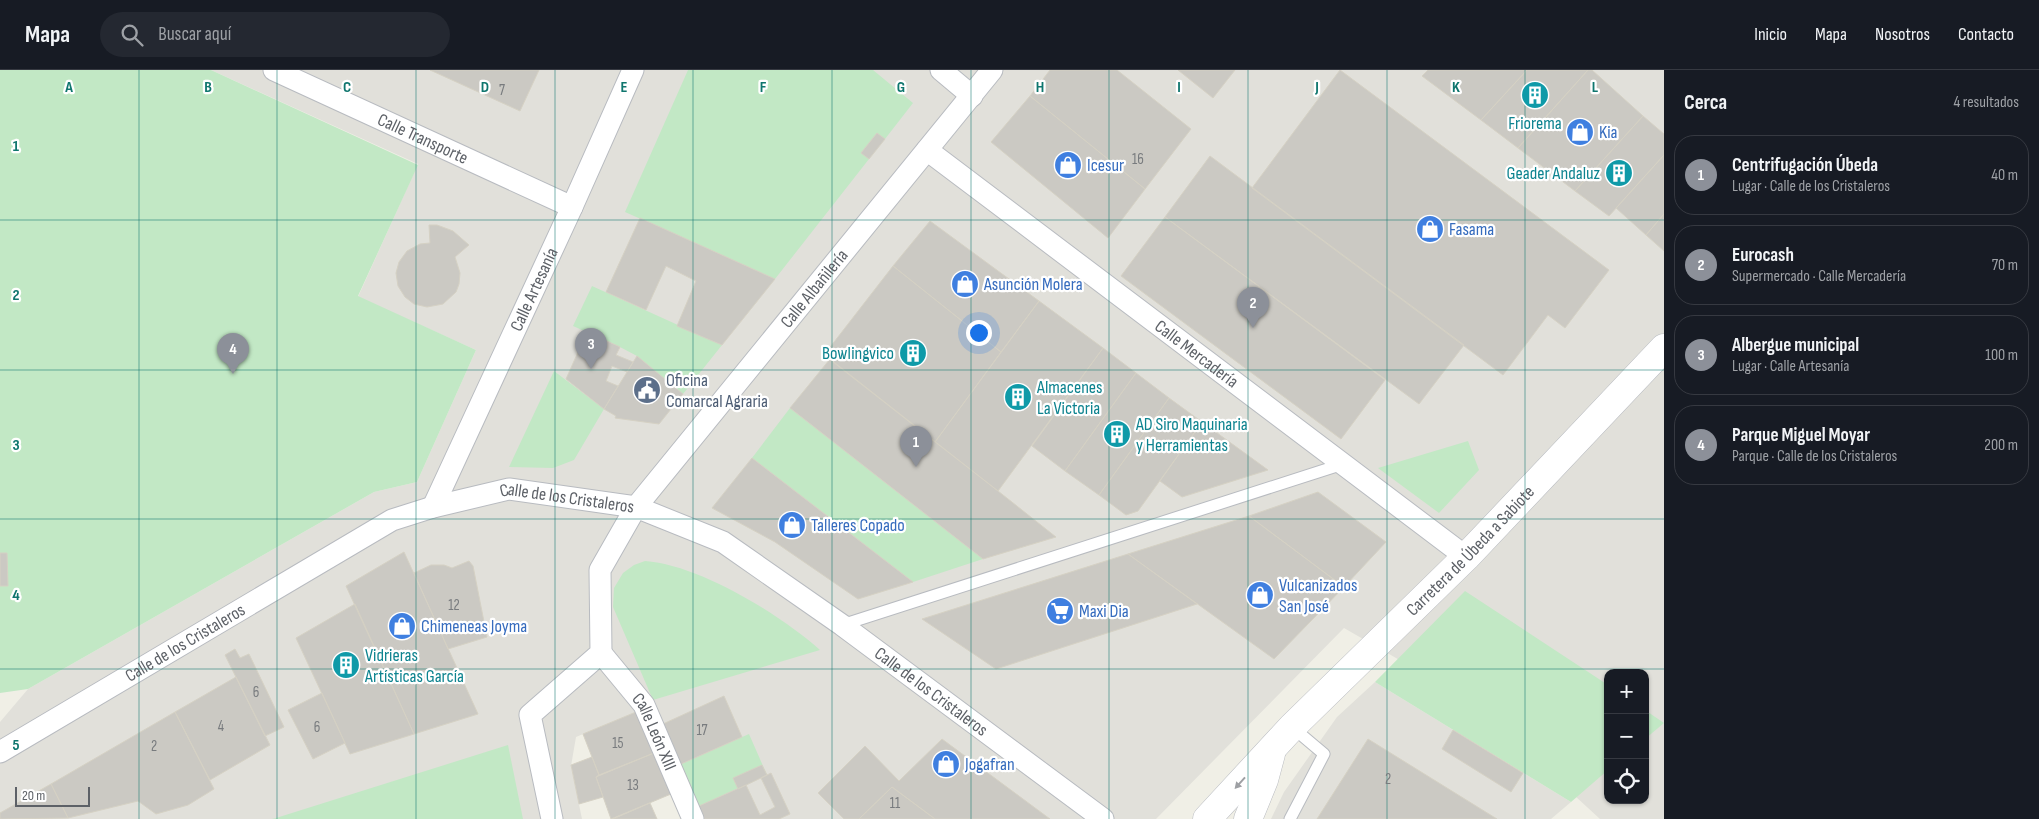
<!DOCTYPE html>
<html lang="es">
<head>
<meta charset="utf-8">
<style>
  body { margin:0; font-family:"Sofia Sans Condensed",sans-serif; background:#242831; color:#f1f3f6 }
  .controls { position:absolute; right:15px; bottom:15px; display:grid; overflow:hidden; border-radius:10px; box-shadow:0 1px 4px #0004 }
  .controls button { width:45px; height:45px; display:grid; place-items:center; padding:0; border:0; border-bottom:1px solid #363941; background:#171b24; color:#f1f3f6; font:25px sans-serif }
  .scale { position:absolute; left:15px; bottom:12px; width:75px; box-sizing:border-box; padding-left:5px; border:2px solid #5d6167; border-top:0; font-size:14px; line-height:18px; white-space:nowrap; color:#5d6167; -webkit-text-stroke:4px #fff; paint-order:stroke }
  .you { position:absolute; left:978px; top:262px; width:18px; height:18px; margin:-12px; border:4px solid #fff; border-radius:50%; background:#1a73e8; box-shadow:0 0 0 8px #1a73e833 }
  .badge { display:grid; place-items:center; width:32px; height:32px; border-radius:50%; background:#8c9099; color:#fff; font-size:16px; font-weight:700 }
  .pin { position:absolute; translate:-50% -41px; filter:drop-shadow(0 1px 2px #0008) }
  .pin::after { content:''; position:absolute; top:26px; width:18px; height:15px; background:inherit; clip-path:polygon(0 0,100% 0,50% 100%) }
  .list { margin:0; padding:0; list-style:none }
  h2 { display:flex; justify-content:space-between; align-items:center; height:65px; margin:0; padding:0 20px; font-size:21px }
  h2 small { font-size:16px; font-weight:400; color:#9ea1a6 }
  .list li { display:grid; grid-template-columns:32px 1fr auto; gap:15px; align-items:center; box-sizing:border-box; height:80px; margin:0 10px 10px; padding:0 10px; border:1px solid #363941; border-radius:20px }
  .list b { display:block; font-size:19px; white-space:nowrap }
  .list p { margin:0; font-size:16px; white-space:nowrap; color:#9ea1a6 }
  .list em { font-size:16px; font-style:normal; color:#9ea1a6 }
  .icon { flex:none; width:28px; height:28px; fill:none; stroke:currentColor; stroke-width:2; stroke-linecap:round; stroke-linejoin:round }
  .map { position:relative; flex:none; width:1664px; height:749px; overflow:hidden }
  header { display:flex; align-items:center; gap:30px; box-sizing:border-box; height:70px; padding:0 25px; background:#171b24; border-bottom:1px solid #363941 }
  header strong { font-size:24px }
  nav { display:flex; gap:28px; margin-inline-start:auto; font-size:18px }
  .search { width:350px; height:45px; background:#242831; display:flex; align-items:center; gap:12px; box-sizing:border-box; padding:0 18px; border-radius:28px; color:#9ea1a6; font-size:19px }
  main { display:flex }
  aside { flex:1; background:#171b24 }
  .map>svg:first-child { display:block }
  .industrial { fill:#e1e0da; fill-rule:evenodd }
  .green { fill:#c2e8c5 }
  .building { fill:#cbc9c3; stroke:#d5d1c4 }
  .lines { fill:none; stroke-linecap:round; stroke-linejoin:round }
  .service-casing { stroke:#b8bbc0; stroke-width:13 }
  .minor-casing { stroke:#b8bbc0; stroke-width:23 }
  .tertiary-casing { stroke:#b8bbc0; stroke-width:29 }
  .service { stroke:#fff; stroke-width:11 }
  .minor { stroke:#fff; stroke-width:21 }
  .tertiary { stroke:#fff; stroke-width:28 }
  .oneway { fill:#9ea0a4 }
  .grid { fill:none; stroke:#0f766e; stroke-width:1; stroke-opacity:0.55 }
  .labels { text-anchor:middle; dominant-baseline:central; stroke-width:4.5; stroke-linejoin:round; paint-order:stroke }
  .number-label { font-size:15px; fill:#787b7e }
  .culture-label { font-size:18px; fill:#0d838f; stroke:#fff; text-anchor:start }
  .shop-label { font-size:18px; fill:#366cbe; stroke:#fff; text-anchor:start }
  .street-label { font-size:18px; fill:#5d6167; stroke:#fff }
  .service-label { font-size:18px; fill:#4e5e75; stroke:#fff; text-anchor:start }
  .grid-label { font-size:16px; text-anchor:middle; font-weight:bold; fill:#0f766e; stroke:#fff; stroke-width:4.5; stroke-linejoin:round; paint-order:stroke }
</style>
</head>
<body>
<header>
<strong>Mapa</strong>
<div class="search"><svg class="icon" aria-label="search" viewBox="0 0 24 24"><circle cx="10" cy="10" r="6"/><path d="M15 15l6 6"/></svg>Buscar aquí</div>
<nav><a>Inicio</a><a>Mapa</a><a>Nosotros</a><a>Contacto</a></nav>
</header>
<main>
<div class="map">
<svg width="1664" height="749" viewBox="0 0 1664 749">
  <rect width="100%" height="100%" fill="#f0efe6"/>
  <!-- industrial -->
  <path class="industrial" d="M 211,0 L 1664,0 L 1664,749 L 1600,749 L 1474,633 L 1344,558 L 1156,749 L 705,749 L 652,631 L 636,642 L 576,667 L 571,696 L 582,749 L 0,749 L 0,652 L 28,619 L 374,422 L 417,412 L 476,280 L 358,227 L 418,94 ZM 1608,603 L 1645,603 L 1645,730 L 1608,730 Z
    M 1375,612 L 1393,623 L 1571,732 L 1551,749 L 1271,749 L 1284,722 L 1337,647 Z"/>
  <!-- green -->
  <path class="green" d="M 0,0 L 211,0 L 418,95 L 358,226 L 476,280 L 417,412 L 374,422 L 28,619 L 0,623 Z
    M 688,0 L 873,0 L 913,33 L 885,69 L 877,63 L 862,82 L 869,89 L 775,209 L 625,142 Z
    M 592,216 L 722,275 L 683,324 L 637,286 L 620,277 L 573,256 Z
    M 554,301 L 604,339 L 574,390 L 553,398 L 509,397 Z
    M 790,338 L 983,489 L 913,512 L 752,388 Z
    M 1468,371 L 1479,400 L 1439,443 L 1378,398 Z
    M 645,491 C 700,495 779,544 820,580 L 653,630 L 613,537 L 614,518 L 623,503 L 634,495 Z
    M 1465,521 L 1608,615 L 1608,700 L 1571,732 L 1375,612 Z
    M 1645,640 L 1664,653 L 1645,669 Z
    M 749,664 L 767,705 L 699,736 L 681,694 Z
    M 508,675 L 523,749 L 272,749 L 276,748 Z"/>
  <!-- building -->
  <path class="building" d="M 430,0 L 539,0 L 520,41 Z
    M 1050,0 L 1117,0 L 1191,59 L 1145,119 L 1030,26 Z
    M 1178,0 L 1235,0 L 1213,28 Z
    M 1340,0 L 1609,200 L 1565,258 L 1548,245 L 1503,305 L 1252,118 Z
    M 1428,0 L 1527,0 L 1481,50 L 1422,6 Z
    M 1527,0 L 1588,0 L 1518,78 L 1481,50 Z
    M 1588,0 L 1592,0 L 1643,46 L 1575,121 L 1518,78 Z
    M 1030,26 L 1145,119 L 1108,168 L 991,72 Z
    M 1643,46 L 1664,64 L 1664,85 L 1609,146 L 1575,121 Z
    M 877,63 L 885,69 L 869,89 L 861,83 Z
    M 1664,85 L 1664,144 L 1646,165 L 1616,138 Z
    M 1210,86 L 1464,275 L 1419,334 L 1165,147 Z
    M 1664,144 L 1664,181 L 1646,165 Z
    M 1165,147 L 1385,310 L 1341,369 L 1121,206 Z
    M 640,148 L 775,209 L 722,275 L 677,256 L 696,211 L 666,196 L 646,240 L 606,222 Z
    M 930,151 L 1039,231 L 1001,282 L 893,196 Z
    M 429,155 L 437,155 L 453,161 L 469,175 L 455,187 L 460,203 L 459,214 L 456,222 L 443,234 L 427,237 L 414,234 L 405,227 L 398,216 L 396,203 L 399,192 L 407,181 L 420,174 L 430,173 Z
    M 893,196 L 1001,282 L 935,372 L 824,285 Z
    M 1039,231 L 1103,278 L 998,421 L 935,372 Z
    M 587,262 L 620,277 L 616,285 L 633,292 L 627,302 L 612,296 L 606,311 L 618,316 L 604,339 L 566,309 Z
    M 1103,278 L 1136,303 L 1065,401 L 1032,376 Z
    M 637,286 L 683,324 L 659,354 L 615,348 L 616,346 L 604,339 Z
    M 830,289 L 998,421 L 1056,467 L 983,489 L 790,338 Z
    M 1136,303 L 1169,328 L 1099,425 L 1065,401 Z
    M 1169,328 L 1202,352 L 1138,441 L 1126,445 L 1099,425 Z
    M 1202,352 L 1268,400 L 1182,427 L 1160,411 Z
    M 752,388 L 913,512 L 858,529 L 775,472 L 712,438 Z
    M 1318,422 L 1386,472 L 1344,517 L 1249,446 Z
    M 1249,446 L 1344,517 L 1274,589 L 1128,484 Z
    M 404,482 L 478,644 L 414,664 L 346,516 Z
    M 0,483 L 7,483 L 8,516 L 0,516 Z
    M 1128,484 L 1197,534 L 996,599 L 922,549 Z
    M 469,491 L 473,496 L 487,567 L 448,579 L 414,503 L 431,495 L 444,495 L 452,498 Z
    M 355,534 L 414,664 L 350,684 L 296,568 Z
    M 235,579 L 240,588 L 249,584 L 284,657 L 265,666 L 225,585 Z
    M 236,607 L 270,675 L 210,710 L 175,642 Z
    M 322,623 L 345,673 L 313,689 L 288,640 Z
    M 724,626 L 742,667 L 681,694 L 663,654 Z
    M 175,642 L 214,719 L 188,735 L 156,744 L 138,731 L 68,748 L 51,714 Z
    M 636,642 L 654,683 L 599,705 L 583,664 Z
    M 1453,660 L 1523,703 L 1511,722 L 1442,679 Z
    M 942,669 L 1050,749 L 935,749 L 892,717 L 859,749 L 844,749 L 818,723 L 865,676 L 899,711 Z
    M 1368,669 L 1497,749 L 1317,749 Z
    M 654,683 L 671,724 L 611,749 L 596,707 Z
    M 592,687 L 599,705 L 596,707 L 603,727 L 579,734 L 571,695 Z
    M 762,695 L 767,705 L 738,719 L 733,708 Z
    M 771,703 L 790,744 L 779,749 L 705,749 L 699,736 L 746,715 L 760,745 L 775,737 L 761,708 Z
    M 51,714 L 68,748 L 0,749 L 0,743 Z
    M 892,717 L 935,749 L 859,749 Z
    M 650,733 L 657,749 L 613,749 Z"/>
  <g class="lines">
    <!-- service casing -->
    <g class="service-casing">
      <path id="service" d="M 842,555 L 1343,394
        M 1290,749 L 1324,684 L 1292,657"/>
    </g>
    <!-- minor casing -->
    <g class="minor-casing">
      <g id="minor">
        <path id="s1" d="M 274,0 L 572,137"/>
        <path d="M 941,0 L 972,26"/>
        <path id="s2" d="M 927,80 L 1466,487"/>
        <path id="s3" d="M 433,437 L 572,137 L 633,0"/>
        <path id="s4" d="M 601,583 L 644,635 L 693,749"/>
        <path id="s5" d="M 0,682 L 392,450 L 433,437 L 509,419 L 636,437 L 723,472 L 842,555 L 1103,749"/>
        <path id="s6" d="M 552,749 L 530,645 L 601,583 L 600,500 L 636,437 L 992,0"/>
      </g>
    </g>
    <!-- tertiary casing -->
    <g class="tertiary-casing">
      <g id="tertiary">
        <path id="s7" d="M 1207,749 L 1292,657 L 1466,487 L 1664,278"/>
        <path d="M 1248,749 L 1264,710 L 1271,684"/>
      </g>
    </g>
    <!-- service -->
    <use href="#service" class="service"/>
    <!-- minor -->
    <use href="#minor" class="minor"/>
    <!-- tertiary -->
    <use href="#tertiary" class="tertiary"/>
  </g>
  <!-- one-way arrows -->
  <defs><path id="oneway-solid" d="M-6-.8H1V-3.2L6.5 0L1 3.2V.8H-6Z" transform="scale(1.25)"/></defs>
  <use class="oneway" href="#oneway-solid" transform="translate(1240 713) rotate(132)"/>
  <!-- grid -->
  <path class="grid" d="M 139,0 L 139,749M 277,0 L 277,749M 416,0 L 416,749M 555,0 L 555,749M 693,0 L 693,749M 832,0 L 832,749M 971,0 L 971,749M 1109,0 L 1109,749M 1248,0 L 1248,749M 1387,0 L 1387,749M 1525,0 L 1525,749M 0,150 L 1664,150M 0,300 L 1664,300M 0,449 L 1664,449M 0,599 L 1664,599"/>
  <!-- icons -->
  <defs>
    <g id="building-disc" transform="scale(1.4375)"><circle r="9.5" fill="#0f9aa8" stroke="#fff"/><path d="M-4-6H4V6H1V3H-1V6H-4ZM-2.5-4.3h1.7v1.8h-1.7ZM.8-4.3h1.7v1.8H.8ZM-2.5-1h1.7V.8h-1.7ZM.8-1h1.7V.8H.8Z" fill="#fff"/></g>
    <g id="shop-disc" transform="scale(1.4375)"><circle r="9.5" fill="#3f7fe0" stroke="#fff"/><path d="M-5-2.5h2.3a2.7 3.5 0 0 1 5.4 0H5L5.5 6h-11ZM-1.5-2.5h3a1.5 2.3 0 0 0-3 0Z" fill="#fff"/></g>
    <g id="civic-disc" transform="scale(1.4375)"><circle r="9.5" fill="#5c6f8a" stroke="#fff"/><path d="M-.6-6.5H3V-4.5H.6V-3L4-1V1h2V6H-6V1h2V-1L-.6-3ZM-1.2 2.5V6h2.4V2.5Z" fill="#fff"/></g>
    <g id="supermarket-disc" transform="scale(1.4375)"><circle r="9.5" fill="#3f7fe0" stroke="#fff"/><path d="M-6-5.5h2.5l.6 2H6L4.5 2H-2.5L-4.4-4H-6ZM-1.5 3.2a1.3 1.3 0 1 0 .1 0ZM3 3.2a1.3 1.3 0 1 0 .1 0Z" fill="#fff"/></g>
  </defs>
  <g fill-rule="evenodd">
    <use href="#building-disc" x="1535" y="25"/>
    <use href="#shop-disc" x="1580" y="62"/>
    <use href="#shop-disc" x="1068" y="95"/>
    <use href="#building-disc" x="1619" y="103"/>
    <use href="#shop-disc" x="1430" y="159"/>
    <use href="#shop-disc" x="965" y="214"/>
    <use href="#building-disc" x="913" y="283"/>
    <use href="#civic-disc" x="647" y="320"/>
    <use href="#building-disc" x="1018" y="327"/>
    <use href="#building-disc" x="1117" y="364"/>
    <use href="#shop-disc" x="792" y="455"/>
    <use href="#shop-disc" x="1260" y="525"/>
    <use href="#supermarket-disc" x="1060" y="541"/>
    <use href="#shop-disc" x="402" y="556"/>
    <use href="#building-disc" x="346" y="595"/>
    <use href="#shop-disc" x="946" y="694"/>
  </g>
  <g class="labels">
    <!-- number labels -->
    <g class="number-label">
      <text x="502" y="20">7</text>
      <text x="1138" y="89">16</text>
      <text x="454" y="535">12</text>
      <text x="256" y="622">6</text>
      <text x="221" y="656">4</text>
      <text x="317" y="657">6</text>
      <text x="702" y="660">17</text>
      <text x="618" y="673">15</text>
      <text x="154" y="676">2</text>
      <text x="1388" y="709">2</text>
      <text x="633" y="715">13</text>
      <text x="895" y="733">11</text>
    </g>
    <!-- culture labels -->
    <g class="culture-label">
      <text x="1535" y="53" text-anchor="middle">Friorema</text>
      <text x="1600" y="103" text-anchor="end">Geader Andaluz</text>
      <text x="894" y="283" text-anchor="end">Bowlingvico</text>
      <text x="1037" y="317">Almacenes<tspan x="1037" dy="21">La Victoria</tspan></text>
      <text x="1136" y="354">AD Siro Maquinaria<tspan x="1136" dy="21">y Herramientas</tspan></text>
      <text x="365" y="585">Vidrieras<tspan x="365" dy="21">Artísticas García</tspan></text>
    </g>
    <!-- shop labels -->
    <g class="shop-label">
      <text x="1599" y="62">Kia</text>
      <text x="1087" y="95">Icesur</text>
      <text x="1449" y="159">Fasama</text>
      <text x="984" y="214">Asunción Molera</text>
      <text x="811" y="455">Talleres Copado</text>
      <text x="1279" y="515">Vulcanizados<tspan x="1279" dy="21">San José</tspan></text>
      <text x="1079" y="541">Maxi Dia</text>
      <text x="421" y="556">Chimeneas Joyma</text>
      <text x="965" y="694">Jogafran</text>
    </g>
    <!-- street labels -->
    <g class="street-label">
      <text stroke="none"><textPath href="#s1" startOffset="164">Calle Transporte</textPath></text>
      <text stroke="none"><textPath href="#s3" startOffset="240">Calle Artesanía</textPath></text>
      <text stroke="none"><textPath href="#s6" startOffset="638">Calle Albañilería</textPath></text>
      <text stroke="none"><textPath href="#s2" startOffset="338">Calle Mercadería</textPath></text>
      <text stroke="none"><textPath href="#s5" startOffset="635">Calle de los Cristaleros</textPath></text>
      <text stroke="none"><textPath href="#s7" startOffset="376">Carretera de Úbeda a Sabiote</textPath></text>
      <text stroke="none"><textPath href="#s5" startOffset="215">Calle de los Cristaleros</textPath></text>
      <text stroke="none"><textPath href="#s5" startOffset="1055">Calle de los Cristaleros</textPath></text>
      <text stroke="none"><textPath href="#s4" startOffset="96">Calle León XIII</textPath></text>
    </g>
    <!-- service labels -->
    <g class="service-label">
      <text x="666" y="310">Oficina<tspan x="666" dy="21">Comarcal Agraria</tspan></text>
    </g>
  </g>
  <g class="grid-label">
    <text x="69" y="22">A</text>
    <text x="208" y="22">B</text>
    <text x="347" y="22">C</text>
    <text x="485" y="22">D</text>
    <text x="624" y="22">E</text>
    <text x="763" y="22">F</text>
    <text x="901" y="22">G</text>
    <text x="1040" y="22">H</text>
    <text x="1179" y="22">I</text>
    <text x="1317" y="22">J</text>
    <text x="1456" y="22">K</text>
    <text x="1595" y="22">L</text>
    <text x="16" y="81">1</text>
    <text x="16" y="230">2</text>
    <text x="16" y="380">3</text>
    <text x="16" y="530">4</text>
    <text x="16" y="680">5</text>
  </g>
</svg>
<div class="controls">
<button>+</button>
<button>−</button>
<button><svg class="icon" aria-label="locate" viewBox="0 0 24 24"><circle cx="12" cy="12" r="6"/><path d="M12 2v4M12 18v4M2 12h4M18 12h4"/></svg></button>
</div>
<div class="scale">20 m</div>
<div class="you"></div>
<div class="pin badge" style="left:916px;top:397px">1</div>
<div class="pin badge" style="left:1253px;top:258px">2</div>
<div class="pin badge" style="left:591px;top:299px">3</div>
<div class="pin badge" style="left:233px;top:304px">4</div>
</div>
<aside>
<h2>Cerca<small>4 resultados</small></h2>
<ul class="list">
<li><span class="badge">1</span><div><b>Centrifugación Úbeda</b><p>Lugar · Calle de los Cristaleros</p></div><em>40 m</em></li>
<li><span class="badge">2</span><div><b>Eurocash</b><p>Supermercado · Calle Mercadería</p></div><em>70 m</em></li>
<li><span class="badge">3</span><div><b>Albergue municipal</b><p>Lugar · Calle Artesanía</p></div><em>100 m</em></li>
<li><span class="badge">4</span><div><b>Parque Miguel Moyar</b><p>Parque · Calle de los Cristaleros</p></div><em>200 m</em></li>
</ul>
</aside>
</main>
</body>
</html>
